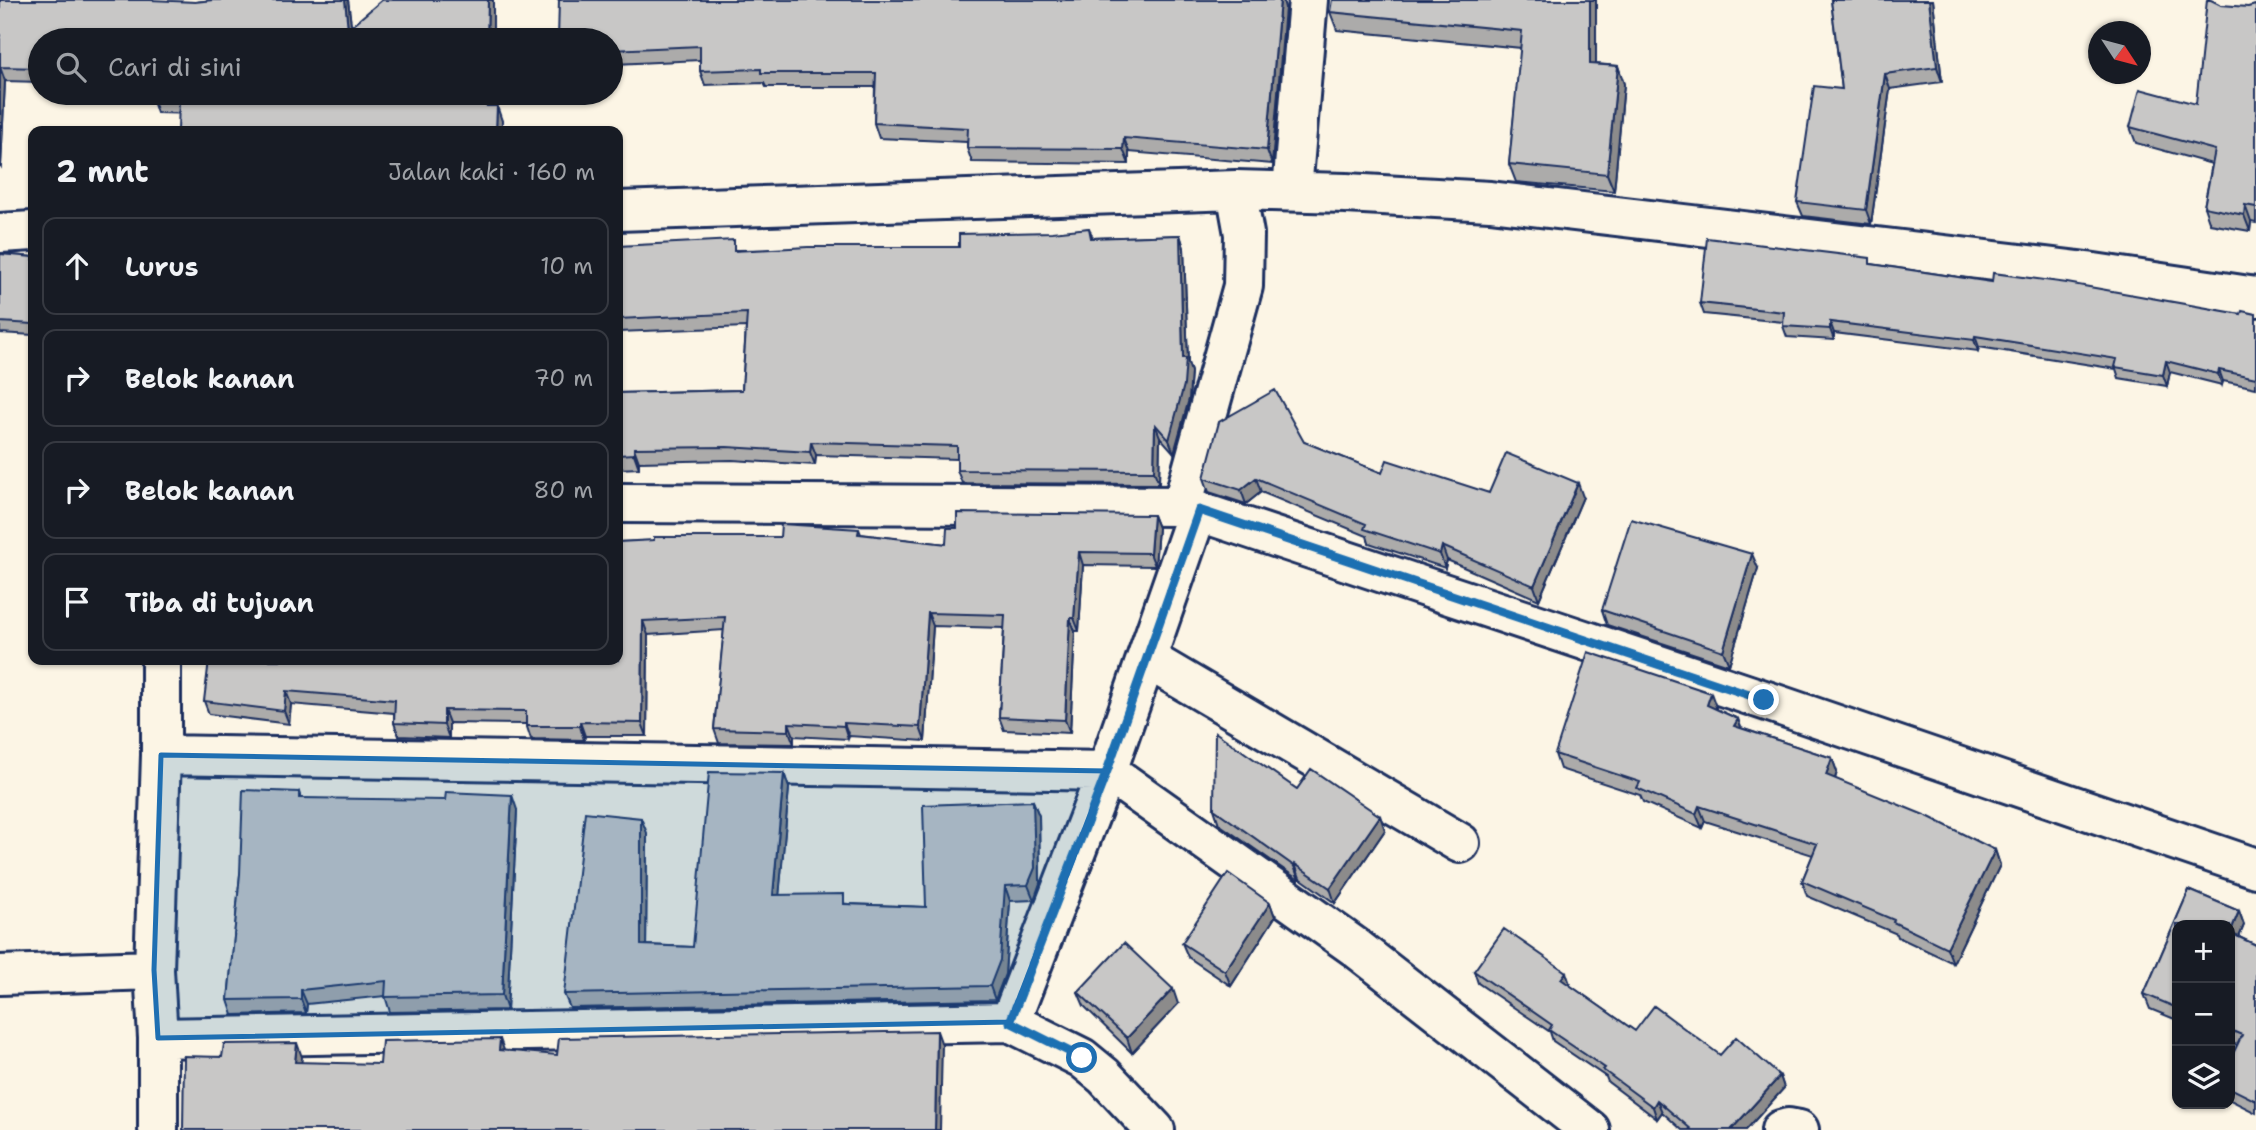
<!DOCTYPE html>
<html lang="id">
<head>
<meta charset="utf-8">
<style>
  body { margin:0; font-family:"Shantell Sans",sans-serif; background:#20242c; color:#f1f3f6 }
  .controls { position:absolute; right:21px; bottom:21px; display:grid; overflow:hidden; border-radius:14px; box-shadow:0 2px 5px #0004 }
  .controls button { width:63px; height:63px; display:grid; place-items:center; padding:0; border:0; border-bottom:2px solid #363941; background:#171b24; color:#f1f3f6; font:35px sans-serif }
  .compass { position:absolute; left:2088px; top:21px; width:63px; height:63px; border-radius:50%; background:#171b24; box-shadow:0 2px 5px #0004; rotate:126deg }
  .stop { position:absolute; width:21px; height:21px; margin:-16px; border:5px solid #1f6fb2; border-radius:50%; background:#fff }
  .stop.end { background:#1f6fb2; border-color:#fff; box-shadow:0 2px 7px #0008 }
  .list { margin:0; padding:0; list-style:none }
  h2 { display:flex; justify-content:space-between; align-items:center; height:91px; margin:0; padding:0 28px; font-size:30px }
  h2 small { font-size:23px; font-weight:400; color:#9ea1a6 }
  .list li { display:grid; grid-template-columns:46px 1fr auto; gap:21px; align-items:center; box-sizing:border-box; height:98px; margin:0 14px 14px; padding:0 14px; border:2px solid #363941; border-radius:14px }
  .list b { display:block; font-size:26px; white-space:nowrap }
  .list em { font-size:23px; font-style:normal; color:#9ea1a6 }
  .icon { flex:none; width:38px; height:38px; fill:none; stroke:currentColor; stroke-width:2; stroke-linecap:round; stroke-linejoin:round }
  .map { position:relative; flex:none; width:2256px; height:1130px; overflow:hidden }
  .search { position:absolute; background:#171b24; box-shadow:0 2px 5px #0004; left:28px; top:28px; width:595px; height:77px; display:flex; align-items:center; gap:18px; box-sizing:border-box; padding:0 24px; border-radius:38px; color:#9ea1a6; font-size:26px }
  .panel { position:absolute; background:#171b24; box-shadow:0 2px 5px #0004; left:28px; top:126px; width:595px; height:539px; border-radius:14px }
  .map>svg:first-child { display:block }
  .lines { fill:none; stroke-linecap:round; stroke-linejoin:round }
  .minor-casing { stroke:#1b2f5e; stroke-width:44 }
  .minor { stroke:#fcf5e5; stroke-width:38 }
  .wall { fill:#acabaa; stroke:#1b2f5e; stroke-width:2 }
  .shaded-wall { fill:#8c8b8b; stroke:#1b2f5e; stroke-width:2 }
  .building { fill:#c8c7c6; stroke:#1b2f5e; stroke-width:2 }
  .route { stroke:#1f6fb2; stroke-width:9 }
  .marked { fill:#1f6fb2; fill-opacity:0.2; stroke:#1f6fb2; stroke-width:5; stroke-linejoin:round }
</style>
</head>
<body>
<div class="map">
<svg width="2256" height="1130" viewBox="0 0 2256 1130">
  <rect width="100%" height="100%" fill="#fcf5e5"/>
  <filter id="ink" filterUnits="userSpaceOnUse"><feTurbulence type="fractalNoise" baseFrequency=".0143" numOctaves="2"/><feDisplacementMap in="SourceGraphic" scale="14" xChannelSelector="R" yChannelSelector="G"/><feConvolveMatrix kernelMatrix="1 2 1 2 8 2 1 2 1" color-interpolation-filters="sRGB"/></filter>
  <g filter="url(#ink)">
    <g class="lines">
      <!-- minor casing -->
      <g class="minor-casing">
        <path id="minor" d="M 2229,0 L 2256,2
          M 1292,191 L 1308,0
          M 618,211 L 1236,190 L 1346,193 L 1490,201 L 2087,272 L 2256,297
          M 0,233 L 33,231
          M 618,503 L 1182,506 L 1764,700 L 2256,868
          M 1182,506 L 1243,286 L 1244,234 L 1236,190
          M 1198,510 L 1107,771 L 1355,947 L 1590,1130
          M 1147,659 L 1460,843
          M 161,755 L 1107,771 L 1010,1022
          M 0,975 L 154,970
          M 158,1038 L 1010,1022 L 1082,1058 L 1104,1076 L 1155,1130
          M 158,1130 L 158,1038 L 154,970 L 161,755 L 161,660
          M 1781,1130 L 1788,1128 L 1799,1130"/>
      </g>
      <!-- minor -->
      <use href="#minor" class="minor"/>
    </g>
    <!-- wall -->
    <path class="wall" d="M 0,0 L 195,2 L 213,0 L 348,0 L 351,26 L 493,0 L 493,40 L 40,40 L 40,82 L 5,81 L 1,166 L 0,166 Z
      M 559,0 L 1283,0 L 1285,8 L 1272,164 L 1129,152 L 1129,164 L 972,162 L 967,148 L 967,142 L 879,138 L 874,123 L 875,87 L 766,87 L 764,83 L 705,85 L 700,71 L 700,60 L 615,64 L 616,77 L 611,77 L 611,40 Z
      M 1596,0 L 1596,64 L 1618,66 L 1624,84 L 1614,191 L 1516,182 L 1509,164 L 1521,48 L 1337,30 L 1330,12 Z
      M 1831,0 L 1933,0 L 1942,82 L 1890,89 L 1871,224 L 1803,216 L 1797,202 L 1842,89 Z
      M 2256,5 L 2256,223 L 2251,222 L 2250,231 L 2210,224 L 2204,207 L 2212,164 L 2136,143 L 2130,127 L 2196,104 L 2248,7 Z
      M 152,93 L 492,93 L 492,106 L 502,121 L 157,113 L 152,98 Z
      M 1089,228 L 1093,238 L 1180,235 L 1184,248 L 1188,363 L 1191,372 L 1189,399 L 1174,453 L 1160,437 L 1159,484 L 962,483 L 957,470 L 957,459 L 816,455 L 815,465 L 732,460 L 639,462 L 639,468 L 618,469 L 618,393 L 742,390 L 746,327 L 618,332 L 618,246 L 738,250 L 959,247 Z
      M 0,254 L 33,257 L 33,335 L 0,333 Z
      M 1872,264 L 1992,282 L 2241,314 L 2256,314 L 2256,388 L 2223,381 L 2222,385 L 2170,372 L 2167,386 L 2119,378 L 2116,369 L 1979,347 L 1978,351 L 1834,333 L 1834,340 L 1787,337 L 1783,326 L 1783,322 L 1704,314 L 1700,303 Z
      M 1304,442 L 1382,473 L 1489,493 L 1583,497 L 1539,600 L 1447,560 L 1445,568 L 1369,543 L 1367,536 L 1261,492 L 1246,504 L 1209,492 L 1204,478 Z
      M 1153,515 L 1158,528 L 1155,566 L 1083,565 L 1079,631 L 1075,631 L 1070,733 L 1004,730 L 999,717 L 1004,628 L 933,626 L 925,741 L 849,736 L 848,739 L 794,736 L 794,744 L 719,743 L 714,729 L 724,630 L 648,635 L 647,736 L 585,736 L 584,740 L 531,739 L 526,724 L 449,723 L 449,738 L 399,736 L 394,723 L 394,713 L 291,704 L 289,724 L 209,714 L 204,701 L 618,542 L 780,537 L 859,529 L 861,534 L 946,544 L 957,528 Z
      M 1758,568 L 1729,665 L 1607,625 L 1602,610 Z
      M 1716,707 L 1716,709 L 1738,719 L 1741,728 L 1832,758 L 1837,772 L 1835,779 L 1995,850 L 2000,865 L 1953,963 L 1898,937 L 1897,934 L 1807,896 L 1802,881 L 1813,855 L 1705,821 L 1702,828 L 1643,802 L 1640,795 L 1560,769 L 1555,754 Z
      M 784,773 L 789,788 L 779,895 L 848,904 L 926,907 L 1033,801 L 1039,816 L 1040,883 L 1034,900 L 1010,901 L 1005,974 L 995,1000 L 570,1008 L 564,994 L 647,833 L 646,945 L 693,947 Z
      M 1297,789 L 1380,816 L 1385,830 L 1335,903 L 1300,878 L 1299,880 L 1219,824 L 1214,809 Z
      M 299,792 L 301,798 L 517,810 L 507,1010 L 390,1012 L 385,996 L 307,1004 L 306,1013 L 233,1015 L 228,1000 L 240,874 Z
      M 2189,890 L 2239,911 L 2244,925 L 2239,937 L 2256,945 L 2256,1113 L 2230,1100 L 2230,1060 L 2237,1045 L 2230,1042 L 2230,925 L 2177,925 L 2177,1020 L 2150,1009 L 2144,994 Z
      M 1270,903 L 1275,917 L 1231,986 L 1188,957 L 1182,943 Z
      M 1474,971 L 1570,984 L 1569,985 L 1635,1031 L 1720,1055 L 1780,1076 L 1784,1088 L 1746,1130 L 1682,1130 L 1662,1112 L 1657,1119 L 1608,1082 L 1606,1077 L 1553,1041 L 1550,1032 L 1478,983 Z
      M 1078,992 L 1178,1004 L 1132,1053 L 1084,1006 Z"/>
    <!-- shaded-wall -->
    <path class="shaded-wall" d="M 345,0 L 348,0 L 353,40 L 348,29 Z
      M 488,0 L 493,0 L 493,40 L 487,40 Z
      M 1280,0 L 1283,0 L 1285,8 L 1272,164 L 1267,150 Z
      M 1590,0 L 1596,0 L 1596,81 L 1590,64 Z
      M 1929,0 L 1933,0 L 1942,82 L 1937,67 Z
      M 611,51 L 615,64 L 616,77 L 611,64 Z
      M 1618,66 L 1624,84 L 1614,191 L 1607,174 Z
      M 0,67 L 5,81 L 1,166 L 0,164 Z
      M 1885,74 L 1890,89 L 1871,224 L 1866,210 Z
      M 486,93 L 492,93 L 491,120 L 486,106 Z
      M 497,106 L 502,121 L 502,131 L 496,131 Z
      M 1124,138 L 1129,152 L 1129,164 L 1123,149 Z
      M 2245,205 L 2251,222 L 2250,231 L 2244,215 Z
      M 1180,235 L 1184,248 L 1188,363 L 1191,372 L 1189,399 L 1174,453 L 1169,440 L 1183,358 Z
      M 1830,322 L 1834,333 L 1834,340 L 1830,329 Z
      M 1975,336 L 1979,347 L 1978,351 L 1974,340 Z
      M 2166,361 L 2170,372 L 2167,386 L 2163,375 Z
      M 2219,370 L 2223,381 L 2222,385 L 2218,374 Z
      M 1155,424 L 1160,437 L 1159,484 L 1154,471 Z
      M 811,442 L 816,455 L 815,465 L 810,452 Z
      M 634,448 L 639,462 L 639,468 L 634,454 Z
      M 1256,478 L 1261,492 L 1246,504 L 1241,490 Z
      M 1578,483 L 1583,497 L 1539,600 L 1534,586 Z
      M 1153,515 L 1158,528 L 1155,566 L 1150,553 Z
      M 1442,546 L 1447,560 L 1445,568 L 1440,554 Z
      M 1079,552 L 1083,565 L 1079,631 L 1074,618 Z
      M 1752,554 L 1758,568 L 1729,665 L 1723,651 Z
      M 928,613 L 933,626 L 925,741 L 920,727 Z
      M 1070,618 L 1075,631 L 1070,733 L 1065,720 Z
      M 643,621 L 648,635 L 647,736 L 642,723 Z
      M 286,691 L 291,704 L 289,724 L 284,711 Z
      M 1711,693 L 1716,707 L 1712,720 L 1707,705 Z
      M 444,710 L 449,723 L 449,738 L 444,725 Z
      M 1738,719 L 1743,733 L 1734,726 Z
      M 580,722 L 585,736 L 584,740 L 580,726 Z
      M 789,723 L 794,736 L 794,744 L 789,731 Z
      M 844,723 L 849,736 L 848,739 L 844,726 Z
      M 1832,758 L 1837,772 L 1831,790 L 1826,775 Z
      M 784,773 L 789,788 L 778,909 L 773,895 Z
      M 512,795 L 517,810 L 507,1010 L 502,995 Z
      M 1033,801 L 1039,816 L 1040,883 L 1034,900 L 1028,885 Z
      M 1699,806 L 1705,821 L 1702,828 L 1696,814 Z
      M 1380,816 L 1385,830 L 1335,903 L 1330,888 Z
      M 641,818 L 647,833 L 646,959 L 641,945 Z
      M 1995,850 L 2000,865 L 1953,963 L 1947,948 Z
      M 1295,864 L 1300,878 L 1299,880 L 1294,866 Z
      M 1005,886 L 1010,901 L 1005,974 L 995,1000 L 990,986 Z
      M 1270,903 L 1275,917 L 1231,986 L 1225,971 Z
      M 2239,911 L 2244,925 L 2235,947 L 2230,933 Z
      M 1566,972 L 1570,984 L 1565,991 L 1561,979 Z
      M 1173,989 L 1178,1004 L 1132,1053 L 1127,1038 Z
      M 301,990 L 307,1004 L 306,1013 L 301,999 Z
      M 937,1031 L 942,1045 L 940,1130 L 935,1130 Z
      M 500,1039 L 505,1053 L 499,1050 Z
      M 297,1043 L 302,1057 L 300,1077 L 295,1062 Z
      M 1780,1076 L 1784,1088 L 1746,1130 L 1731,1130 Z
      M 1657,1100 L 1662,1112 L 1657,1119 L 1653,1107 Z"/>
    <!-- building -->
    <path class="building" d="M 0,0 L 150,0 L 195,2 L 213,0 L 345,0 L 348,29 L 382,0 L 488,0 L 487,40 L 40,40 L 40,68 L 0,67 L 0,72 Z
      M 559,0 L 1280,0 L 1267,150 L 1124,138 L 1123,149 L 967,148 L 968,128 L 874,123 L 876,73 L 761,73 L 761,69 L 700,71 L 700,46 L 611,50 L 611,40 L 558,40 Z
      M 1332,0 L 1590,0 L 1590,64 L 1618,66 L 1607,174 L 1509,164 L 1522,31 L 1330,12 Z
      M 1831,0 L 1929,0 L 1937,67 L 1885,74 L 1866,210 L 1797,202 L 1814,86 L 1842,89 Z
      M 2207,0 L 2211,0 L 2221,5 L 2248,7 L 2256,5 L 2256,207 L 2245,205 L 2244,215 L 2204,207 L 2215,150 L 2130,127 L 2140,89 L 2196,104 Z
      M 152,93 L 486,93 L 486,106 L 497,106 L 496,131 L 178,131 L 179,100 L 152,98 Z
      M 1089,228 L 1091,238 L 1180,235 L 1183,358 L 1186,358 L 1184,385 L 1169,440 L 1155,424 L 1154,471 L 957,470 L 957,446 L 811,442 L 810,452 L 727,447 L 634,448 L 634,454 L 618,455 L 618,393 L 742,390 L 747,313 L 618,319 L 618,246 L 734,240 L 734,251 L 808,247 L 959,247 L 959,234 L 1052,232 Z
      M 1707,238 L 1870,258 L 1870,264 L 1992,282 L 1993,273 L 2067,283 L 2241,314 L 2242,311 L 2256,314 L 2256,378 L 2219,370 L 2218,374 L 2166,361 L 2163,375 L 2115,367 L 2117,359 L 1975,336 L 1974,340 L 1830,322 L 1830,329 L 1783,326 L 1784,312 L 1700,303 Z
      M 0,254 L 33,257 L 33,324 L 0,322 Z
      M 1275,390 L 1304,442 L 1382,473 L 1387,460 L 1489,493 L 1506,453 L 1578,483 L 1534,586 L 1442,546 L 1440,554 L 1364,529 L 1366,524 L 1256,478 L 1241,490 L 1204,478 L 1219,422 Z
      M 957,513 L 1153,515 L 1150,553 L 1079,552 L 1074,618 L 1070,618 L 1065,720 L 999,717 L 1005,615 L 928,613 L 920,727 L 844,723 L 844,726 L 789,723 L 789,731 L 714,729 L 725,617 L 643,621 L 642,723 L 580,722 L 580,726 L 526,726 L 526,711 L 444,710 L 444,725 L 394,723 L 395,700 L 286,691 L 284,711 L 204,701 L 209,660 L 618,660 L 618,542 L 654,540 L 654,537 L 780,537 L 781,524 L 859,529 L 858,534 L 946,544 L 947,528 L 957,528 Z
      M 1631,519 L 1752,554 L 1723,651 L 1602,610 Z
      M 1588,652 L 1711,693 L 1707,705 L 1738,719 L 1734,726 L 1832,758 L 1826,775 L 1929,817 L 1995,850 L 1947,948 L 1893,922 L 1894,920 L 1802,881 L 1817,844 L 1699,806 L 1696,814 L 1637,788 L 1640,782 L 1555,754 Z
      M 1215,732 L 1297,789 L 1311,769 L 1380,816 L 1330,888 L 1295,864 L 1294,866 L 1214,809 Z
      M 709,772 L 784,773 L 773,895 L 844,894 L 844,904 L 926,907 L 923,805 L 1033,801 L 1035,868 L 1028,885 L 1005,886 L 1000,960 L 990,986 L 564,994 L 585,812 L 641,818 L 641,945 L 693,947 Z
      M 243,790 L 299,792 L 299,798 L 445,800 L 446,792 L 512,795 L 502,995 L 385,997 L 386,981 L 301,990 L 301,999 L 228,1000 L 240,874 Z
      M 1228,873 L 1270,903 L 1225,971 L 1182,943 Z
      M 2189,890 L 2239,911 L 2230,933 L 2256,945 L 2256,1101 L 2230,1088 L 2230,1060 L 2242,1035 L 2230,1030 L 2230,925 L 2177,925 L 2177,1008 L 2144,994 Z
      M 1504,929 L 1566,972 L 1561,979 L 1635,1031 L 1654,1006 L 1720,1055 L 1736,1037 L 1780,1076 L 1731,1130 L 1692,1130 L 1657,1100 L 1653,1107 L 1603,1070 L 1605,1068 L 1549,1030 L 1552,1025 L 1474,971 Z
      M 1124,943 L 1173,989 L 1127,1038 L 1078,992 Z
      M 937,1031 L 935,1130 L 183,1130 L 184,1056 L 222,1057 L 224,1044 L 297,1043 L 295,1062 L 380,1064 L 382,1041 L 500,1039 L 499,1050 L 557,1055 L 559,1038 Z"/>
  </g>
  <g class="lines" filter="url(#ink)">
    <!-- route -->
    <path class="route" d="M 1082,1058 L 1010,1022 L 1107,771 L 1199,510 L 1764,700"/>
  </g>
  <!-- marked area -->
  <path class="marked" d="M 161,755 L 1107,771 L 1010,1022 L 158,1038 L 154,970 Z"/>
</svg>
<div class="controls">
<button>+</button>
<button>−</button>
<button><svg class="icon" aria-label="layers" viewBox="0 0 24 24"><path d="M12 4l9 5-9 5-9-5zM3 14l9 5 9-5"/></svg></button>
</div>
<svg class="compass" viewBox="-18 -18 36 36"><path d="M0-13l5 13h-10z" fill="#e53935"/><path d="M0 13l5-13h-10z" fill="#9ea1a6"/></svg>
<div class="stop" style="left:1082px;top:1058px"></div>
<div class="stop end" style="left:1764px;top:700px"></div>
<div class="search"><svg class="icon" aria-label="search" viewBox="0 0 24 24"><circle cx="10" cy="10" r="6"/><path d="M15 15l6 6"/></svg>Cari di sini</div>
<section class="panel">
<h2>2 mnt<small>Jalan kaki · 160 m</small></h2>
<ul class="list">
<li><svg class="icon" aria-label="ahead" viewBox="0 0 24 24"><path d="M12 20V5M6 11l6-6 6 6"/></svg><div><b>Lurus</b></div><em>10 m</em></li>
<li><svg class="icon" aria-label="right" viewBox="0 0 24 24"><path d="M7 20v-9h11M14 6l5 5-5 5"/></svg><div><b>Belok kanan</b></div><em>70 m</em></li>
<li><svg class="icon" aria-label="right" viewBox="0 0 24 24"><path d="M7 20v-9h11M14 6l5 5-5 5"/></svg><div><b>Belok kanan</b></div><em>80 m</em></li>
<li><svg class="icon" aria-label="arrive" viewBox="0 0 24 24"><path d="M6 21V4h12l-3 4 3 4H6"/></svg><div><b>Tiba di tujuan</b></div></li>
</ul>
</section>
</div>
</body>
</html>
